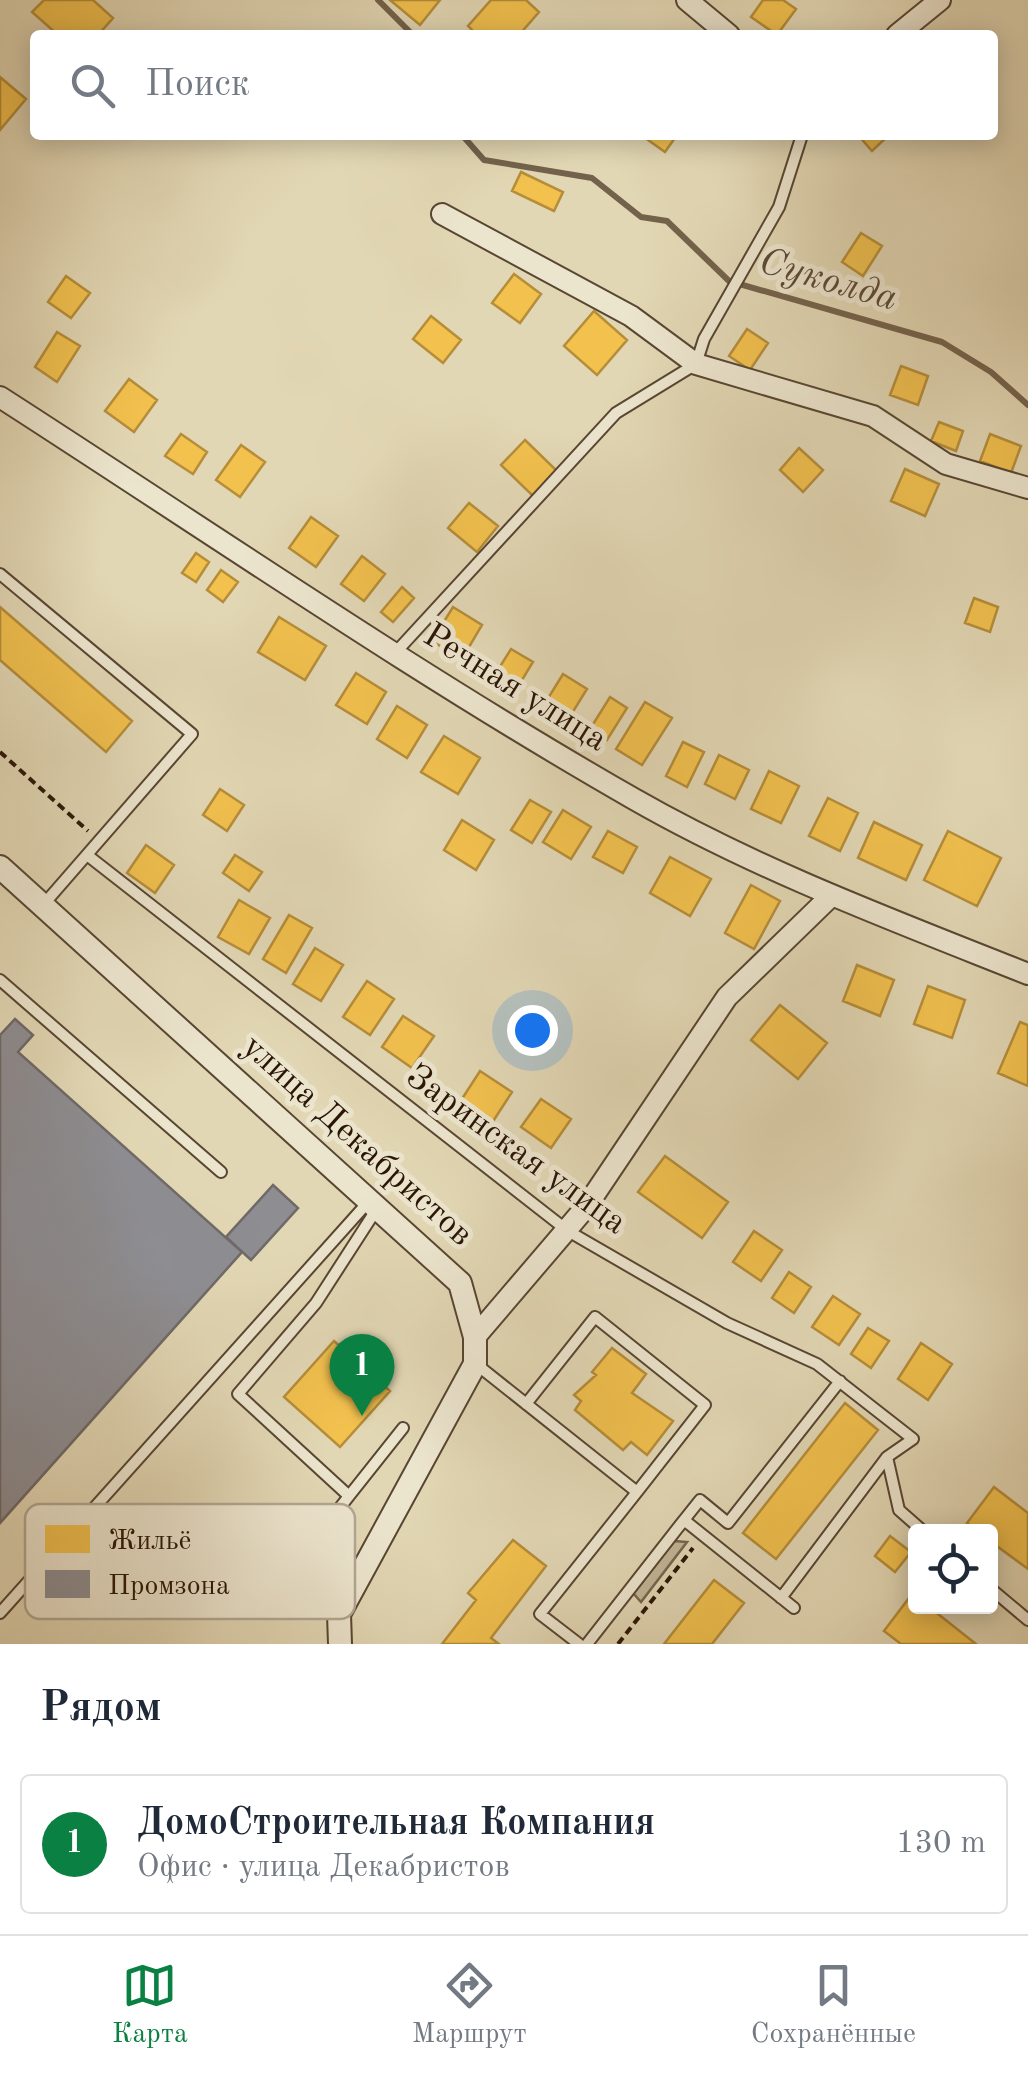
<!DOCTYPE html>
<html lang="ru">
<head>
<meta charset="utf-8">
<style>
  body { margin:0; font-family:"Old Standard TT",serif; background:#f6f6f7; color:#1f2937 }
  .controls { position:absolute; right:30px; bottom:30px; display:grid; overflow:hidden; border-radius:10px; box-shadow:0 5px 25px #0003 }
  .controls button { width:90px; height:90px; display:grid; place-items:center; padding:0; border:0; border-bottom:2px solid #e0e1e3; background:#fff; color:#1f2937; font:50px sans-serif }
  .you { position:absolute; left:532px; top:1030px; width:35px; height:35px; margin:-25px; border:8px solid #fff; border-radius:50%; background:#1a73e8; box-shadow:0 0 0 15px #1a73e833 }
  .badge { display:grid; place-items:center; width:65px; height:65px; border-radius:50%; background:#0b8043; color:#fff; font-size:32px; font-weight:700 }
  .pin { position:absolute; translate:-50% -82px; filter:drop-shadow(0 2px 5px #0008) }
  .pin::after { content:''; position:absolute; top:52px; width:35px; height:30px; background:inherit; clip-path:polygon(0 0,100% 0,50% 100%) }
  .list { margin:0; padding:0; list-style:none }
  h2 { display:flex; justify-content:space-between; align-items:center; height:130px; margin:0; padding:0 40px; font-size:42px }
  h2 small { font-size:32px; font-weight:400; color:#747a83 }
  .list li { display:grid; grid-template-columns:65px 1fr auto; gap:30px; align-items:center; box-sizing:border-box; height:140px; margin:0 20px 20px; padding:0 20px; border:2px solid #e0e1e3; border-radius:10px }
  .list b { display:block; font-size:38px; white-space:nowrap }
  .list p { margin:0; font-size:32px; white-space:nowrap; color:#747a83 }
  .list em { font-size:32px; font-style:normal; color:#747a83 }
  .icon { flex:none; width:55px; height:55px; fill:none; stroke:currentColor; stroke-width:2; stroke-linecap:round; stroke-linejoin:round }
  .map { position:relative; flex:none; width:1028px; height:1644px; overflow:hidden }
  .search { position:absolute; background:#fff; box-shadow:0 5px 25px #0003; left:30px; right:30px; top:30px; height:110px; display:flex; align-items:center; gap:25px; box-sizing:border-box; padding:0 35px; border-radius:10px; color:#747a83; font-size:38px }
  .sheet { height:290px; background:#fff }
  nav { display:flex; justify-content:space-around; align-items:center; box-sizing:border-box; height:140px; border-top:2px solid #e0e1e3; background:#fff; font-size:28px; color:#747a83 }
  nav a { display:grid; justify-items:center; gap:5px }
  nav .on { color:#0b8043 }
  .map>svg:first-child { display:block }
  .green { fill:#c3b697; stroke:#76664f; stroke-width:2.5 }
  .homes { fill:#f2c14e; stroke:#b68d39; stroke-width:2.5 }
  .industry { fill:#8d8d92; stroke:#6f6968; stroke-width:2.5 }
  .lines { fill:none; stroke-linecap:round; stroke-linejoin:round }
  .stream { stroke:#73624b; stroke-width:6 }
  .service-casing { stroke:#584632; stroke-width:14 }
  .minor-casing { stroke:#584632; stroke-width:24 }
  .tertiary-casing { stroke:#584632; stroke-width:26 }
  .path { stroke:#2a1507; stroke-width:4; stroke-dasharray:8 5; stroke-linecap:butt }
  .service { stroke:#ece5ce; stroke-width:10 }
  .minor { stroke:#ece5ce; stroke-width:20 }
  .tertiary { stroke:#ece5ce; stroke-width:22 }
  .labels { text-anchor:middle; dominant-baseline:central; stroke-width:10; stroke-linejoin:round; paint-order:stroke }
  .street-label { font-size:35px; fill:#2a1507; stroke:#ece5ce }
  .water-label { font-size:38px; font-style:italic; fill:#5a4835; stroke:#ece5ce }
  .key { fill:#ece5ce; stroke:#b2a792; stroke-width:2.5 }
  .key-label { font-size:28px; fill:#2a1507 }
</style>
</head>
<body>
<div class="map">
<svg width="1028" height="1644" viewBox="0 0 1028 1644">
  <rect width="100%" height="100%" fill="#e2d7b4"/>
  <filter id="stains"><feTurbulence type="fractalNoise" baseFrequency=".002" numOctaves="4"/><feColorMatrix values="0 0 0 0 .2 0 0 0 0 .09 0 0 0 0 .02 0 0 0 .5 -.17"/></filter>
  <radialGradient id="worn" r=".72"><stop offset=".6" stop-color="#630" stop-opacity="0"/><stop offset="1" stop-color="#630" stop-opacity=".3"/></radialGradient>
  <!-- green -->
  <path class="green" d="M 674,1541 L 687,1542 L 641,1602 L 633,1593 Z"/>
  <!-- homes -->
  <path class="homes" d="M 44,0 L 93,0 L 113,18 L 98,35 L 58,35 L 32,12 Z
    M 390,0 L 440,0 L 420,25 Z
    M 491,0 L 526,0 L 539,12 L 519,35 L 477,35 L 468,26 Z
    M 763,0 L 783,0 L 796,9 L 777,35 L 751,17 Z
    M 0,77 L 26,99 L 0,130 Z
    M 641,135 L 677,135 L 665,152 Z
    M 858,135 L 889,135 L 872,151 Z
    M 521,172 L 563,192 L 554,211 L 512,191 Z
    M 861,233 L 882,246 L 863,276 L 842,262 Z
    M 514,274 L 541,294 L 520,323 L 492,303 Z
    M 66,276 L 90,293 L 71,318 L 48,302 Z
    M 594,311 L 627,340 L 597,375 L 564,346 Z
    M 431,316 L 461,340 L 443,363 L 413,339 Z
    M 747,329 L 768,343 L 750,370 L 729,356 Z
    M 57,332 L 80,346 L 57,382 L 35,367 Z
    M 901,366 L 928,376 L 918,405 L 890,395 Z
    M 129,379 L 157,400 L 134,432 L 105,411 Z
    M 939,422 L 963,431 L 956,451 L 931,441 Z
    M 181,434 L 207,452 L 193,474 L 165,456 Z
    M 990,434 L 1021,446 L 1011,473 L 980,461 Z
    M 525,440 L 557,471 L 533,496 L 501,465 Z
    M 241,445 L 265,462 L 240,497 L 216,480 Z
    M 799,448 L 823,470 L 803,492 L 780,470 Z
    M 905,469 L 939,484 L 925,516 L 891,501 Z
    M 469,503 L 498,526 L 477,552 L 448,528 Z
    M 311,517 L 338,536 L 316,567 L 289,548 Z
    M 196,553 L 209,562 L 196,582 L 182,573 Z
    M 362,556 L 385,574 L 364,601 L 341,584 Z
    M 221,570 L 238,582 L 223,602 L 207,590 Z
    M 402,587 L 414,598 L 393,622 L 381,612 Z
    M 974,598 L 998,607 L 990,632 L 965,623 Z
    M 0,607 L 132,721 L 106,752 L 0,660 Z
    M 453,607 L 482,625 L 462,659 L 432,641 Z
    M 279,617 L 326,646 L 305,680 L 258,652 Z
    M 511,649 L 533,662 L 511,698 L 489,684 Z
    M 356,673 L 386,692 L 367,724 L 336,705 Z
    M 563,674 L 587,689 L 566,723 L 542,708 Z
    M 610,697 L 627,708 L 607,740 L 590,729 Z
    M 645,702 L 672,718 L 642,765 L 616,749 Z
    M 397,706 L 427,725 L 407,758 L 377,739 Z
    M 444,736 L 480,758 L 458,794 L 421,772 Z
    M 683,742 L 704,752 L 687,787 L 666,776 Z
    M 719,755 L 749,770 L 735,799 L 705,784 Z
    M 769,771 L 799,786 L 781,823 L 751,809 Z
    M 220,789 L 244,805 L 227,831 L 203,815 Z
    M 828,798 L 858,813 L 840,851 L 809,836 Z
    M 530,800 L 551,812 L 532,843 L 511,830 Z
    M 563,810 L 591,827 L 571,859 L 543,842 Z
    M 462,820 L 494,840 L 476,870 L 444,850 Z
    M 874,822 L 922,845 L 906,880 L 858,858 Z
    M 608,831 L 637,847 L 623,873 L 593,857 Z
    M 948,831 L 1001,858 L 977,906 L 924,880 Z
    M 146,845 L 174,865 L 155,893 L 127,873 Z
    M 235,855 L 262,872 L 249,891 L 223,873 Z
    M 670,857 L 711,879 L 690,916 L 650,893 Z
    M 751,885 L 780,901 L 754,949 L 725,933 Z
    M 239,900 L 270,918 L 249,954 L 218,937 Z
    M 289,915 L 312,928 L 286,973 L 263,959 Z
    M 315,948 L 343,965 L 321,1001 L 293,984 Z
    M 857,965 L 894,980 L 880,1016 L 843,1001 Z
    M 367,981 L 394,999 L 370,1035 L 343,1017 Z
    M 928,986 L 965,1000 L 952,1038 L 914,1024 Z
    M 780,1005 L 827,1043 L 798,1079 L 751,1040 Z
    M 403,1016 L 434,1036 L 412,1068 L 382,1047 Z
    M 1020,1022 L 1028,1025 L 1028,1086 L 998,1073 Z
    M 480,1071 L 512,1092 L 490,1126 L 458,1105 Z
    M 541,1099 L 571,1119 L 551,1148 L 521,1127 Z
    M 665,1156 L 728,1202 L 702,1238 L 638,1192 Z
    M 754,1231 L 782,1250 L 761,1281 L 733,1262 Z
    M 789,1272 L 811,1287 L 794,1313 L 772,1298 Z
    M 833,1296 L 860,1314 L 839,1345 L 812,1327 Z
    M 868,1328 L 889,1341 L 871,1368 L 851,1354 Z
    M 334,1341 L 390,1391 L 340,1447 L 284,1397 Z
    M 921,1343 L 952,1364 L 928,1400 L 898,1379 Z
    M 612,1348 L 646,1374 L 632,1393 L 673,1421 L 647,1455 L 631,1442 L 623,1450 L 575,1410 L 581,1401 L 574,1395 L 596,1375 L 592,1372 Z
    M 845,1403 L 878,1430 L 776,1559 L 743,1533 Z
    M 994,1487 L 1028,1513 L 1028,1569 L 990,1541 L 990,1532 L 978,1532 L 967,1523 Z
    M 890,1536 L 911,1552 L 895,1572 L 875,1556 Z
    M 513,1540 L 546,1566 L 491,1638 L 499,1644 L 442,1644 L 476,1600 L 468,1593 Z
    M 714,1580 L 744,1603 L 712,1644 L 664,1644 Z
    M 912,1594 L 916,1606 L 928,1606 L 976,1644 L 901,1644 L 884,1631 Z"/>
  <!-- industry -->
  <path class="industry" d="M 15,1019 L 33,1035 L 18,1052 L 242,1252 L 0,1523 L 0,1035 Z
    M 273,1185 L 298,1208 L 251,1260 L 226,1237 Z"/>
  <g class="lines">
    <!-- stream -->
    <path class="stream" d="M 378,0 L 413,35
      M 462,135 L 484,160 L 592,178 L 641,217 L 667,221 L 729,281 L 942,342 L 991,372 L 1028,405"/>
    <!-- service casing -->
    <g class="service-casing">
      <path id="service" d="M 0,574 L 192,734 L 44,904
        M 396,652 L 616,413 L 696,364 L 704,339 L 779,207 L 802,135
        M 87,855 L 568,1231 L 727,1323 L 817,1364 L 913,1439 L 887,1457 L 899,1510 L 924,1532
        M 0,980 L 221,1172
        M 378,1207 L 316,1303 L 238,1394 L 349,1496 L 403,1428
        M 476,1364 L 637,1492 L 540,1614 L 579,1644
        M 526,1404 L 595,1317 L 705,1405 L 637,1492
        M 684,1520 L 700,1500 L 728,1523 L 840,1381
        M 327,1524 L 349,1496
        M 990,1588 L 1028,1620
        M 781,1598 L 887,1457
        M 0,1613 L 370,1200
        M 587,1644 L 684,1520 L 794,1608"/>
    </g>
    <!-- minor casing -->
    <g class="minor-casing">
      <path id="minor" d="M 687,0 L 729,35
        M 897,35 L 940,0
        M 442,214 L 631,316 L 696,364 L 873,416 L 946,464 L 1028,488
        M 0,397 C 210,532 417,675 634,799 C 758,870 895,921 1028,974
        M 475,1337 L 586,1207 L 727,997 L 831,896"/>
    </g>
    <!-- tertiary casing -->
    <g class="tertiary-casing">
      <path id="tertiary" d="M 0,867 L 460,1283 L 475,1337 L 475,1364 L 339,1614 L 340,1644"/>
    </g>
    <!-- path -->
    <path class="path" d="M 0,752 L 88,831
      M 618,1644 L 693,1548"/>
    <!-- service -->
    <use href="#service" class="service"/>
    <!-- minor -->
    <use href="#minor" class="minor"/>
    <!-- tertiary -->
    <use href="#tertiary" class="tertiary"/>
  </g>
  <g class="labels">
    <!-- street labels -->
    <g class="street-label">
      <text transform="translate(515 688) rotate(32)">Речная улица</text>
      <text transform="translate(357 1141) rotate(42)">улица Декабристов</text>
      <text transform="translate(516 1150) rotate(36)">Заринская улица</text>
    </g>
    <!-- water labels -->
    <g class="water-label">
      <text transform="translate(828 281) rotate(16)">Суколда</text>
    </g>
  </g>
  <!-- legend -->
  <rect x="25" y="1504" width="330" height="115" rx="15" class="key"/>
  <rect x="45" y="1525" width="45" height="28" fill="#f2c14e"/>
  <rect x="45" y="1570" width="45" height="28" fill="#8d8d92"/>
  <g class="key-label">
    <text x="108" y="1549">Жильё</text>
    <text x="108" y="1594">Промзона</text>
  </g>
  <rect width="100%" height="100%" filter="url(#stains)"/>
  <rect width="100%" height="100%" fill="url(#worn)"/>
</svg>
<div class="controls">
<button><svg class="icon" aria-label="locate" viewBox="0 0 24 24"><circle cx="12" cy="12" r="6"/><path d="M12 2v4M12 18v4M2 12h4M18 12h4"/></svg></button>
</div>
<div class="you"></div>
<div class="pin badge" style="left:362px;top:1416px">1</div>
<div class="search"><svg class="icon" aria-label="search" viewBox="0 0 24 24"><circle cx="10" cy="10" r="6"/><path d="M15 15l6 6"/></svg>Поиск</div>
</div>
<section class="sheet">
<h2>Рядом<small></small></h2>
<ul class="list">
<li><span class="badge">1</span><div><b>ДомоСтроительная Компания</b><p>Офис · улица Декабристов</p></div><em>130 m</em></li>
</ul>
</section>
<nav>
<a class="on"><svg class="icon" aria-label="map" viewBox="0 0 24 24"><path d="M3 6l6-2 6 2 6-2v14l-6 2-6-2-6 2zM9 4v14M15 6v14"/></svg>Карта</a>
<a><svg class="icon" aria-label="directions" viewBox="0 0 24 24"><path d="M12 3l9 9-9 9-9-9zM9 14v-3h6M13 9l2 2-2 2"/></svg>Маршрут</a>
<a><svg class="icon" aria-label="saved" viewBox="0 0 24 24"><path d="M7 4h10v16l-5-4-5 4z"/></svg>Сохранённые</a>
</nav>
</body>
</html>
